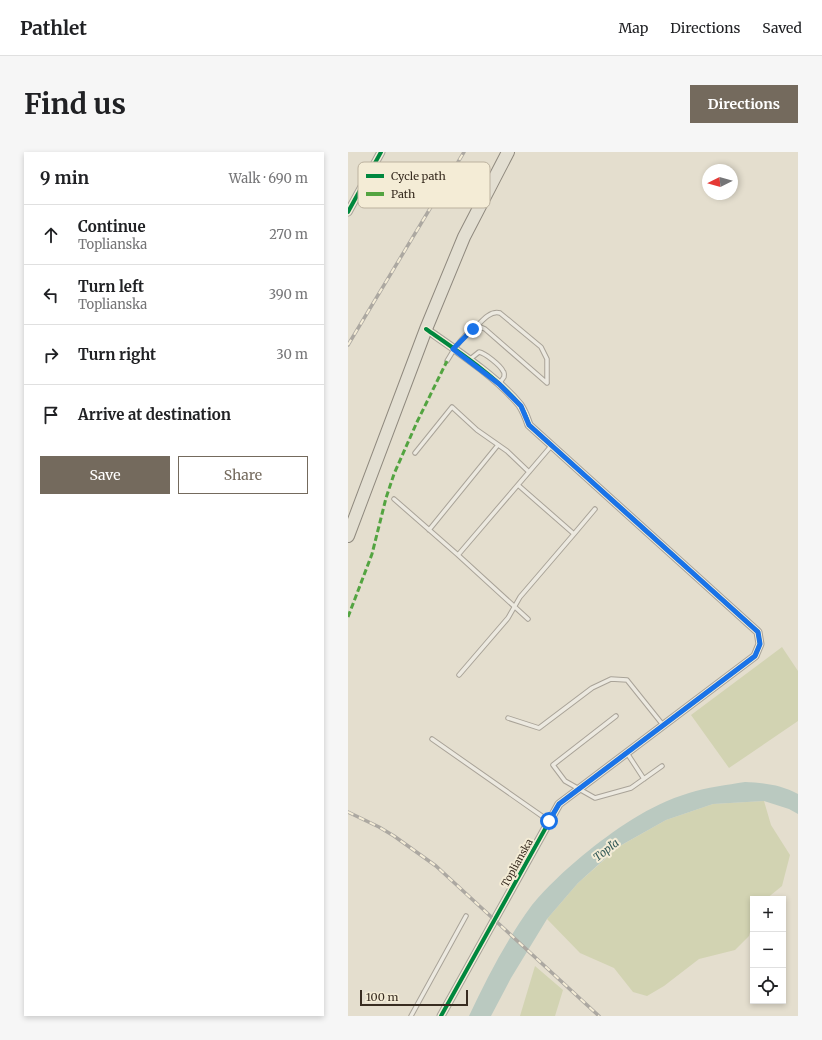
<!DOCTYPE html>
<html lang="en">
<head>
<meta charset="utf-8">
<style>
  body { margin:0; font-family:Merriweather,serif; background:#f6f6f6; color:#202124 }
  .controls { position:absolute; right:12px; bottom:12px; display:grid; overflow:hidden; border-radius:0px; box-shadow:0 2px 6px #0003 }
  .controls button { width:36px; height:36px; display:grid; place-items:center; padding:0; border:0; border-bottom:1px solid #e0e0e0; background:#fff; color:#202124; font:20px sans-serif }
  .compass { position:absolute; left:354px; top:12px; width:36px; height:36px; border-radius:50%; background:#fff; box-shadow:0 2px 6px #0003; rotate:265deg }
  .scale { position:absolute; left:12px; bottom:10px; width:108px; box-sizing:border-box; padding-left:4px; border:2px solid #382c20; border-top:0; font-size:11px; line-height:14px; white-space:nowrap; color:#382c20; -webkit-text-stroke:3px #f4ecd6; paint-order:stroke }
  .stop { position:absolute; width:12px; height:12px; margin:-9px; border:3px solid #1a73e8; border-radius:50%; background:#fff }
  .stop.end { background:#1a73e8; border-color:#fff; box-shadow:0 1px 4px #0008 }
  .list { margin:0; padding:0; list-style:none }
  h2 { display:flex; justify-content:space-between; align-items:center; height:52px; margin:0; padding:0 16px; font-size:17px }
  h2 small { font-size:13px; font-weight:400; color:#757577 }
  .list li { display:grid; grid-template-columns:26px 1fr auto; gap:12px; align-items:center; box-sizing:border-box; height:60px; padding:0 16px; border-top:1px solid #e0e0e0 }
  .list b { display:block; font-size:15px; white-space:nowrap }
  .list p { margin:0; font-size:13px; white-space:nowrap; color:#757577 }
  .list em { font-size:13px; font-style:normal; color:#757577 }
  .actions { display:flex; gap:8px; padding:12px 16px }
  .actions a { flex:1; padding:9px 0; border:1px solid #746a5d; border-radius:0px; text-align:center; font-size:14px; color:#746a5d }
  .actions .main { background:#746a5d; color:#fff }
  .icon { flex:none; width:22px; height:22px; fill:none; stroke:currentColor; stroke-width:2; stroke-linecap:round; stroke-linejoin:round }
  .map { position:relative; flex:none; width:450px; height:864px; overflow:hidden; border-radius:0px }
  header { display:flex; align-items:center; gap:24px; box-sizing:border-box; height:56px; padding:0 20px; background:#fff; border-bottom:1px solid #e0e0e0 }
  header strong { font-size:19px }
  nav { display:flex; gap:22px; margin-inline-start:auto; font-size:14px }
  .intro { display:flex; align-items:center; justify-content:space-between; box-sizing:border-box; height:96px; padding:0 24px }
  h1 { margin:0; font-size:28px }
  .button { padding:10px 18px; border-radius:0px; background:#746a5d; color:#fff; font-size:14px; font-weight:700 }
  main { display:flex; gap:24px; padding:0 24px }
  aside { flex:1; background:#fff; border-radius:0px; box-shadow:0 2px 6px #0003 }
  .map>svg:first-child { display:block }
  .green { fill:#d2d3b2 }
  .water { fill:#bac9c0 }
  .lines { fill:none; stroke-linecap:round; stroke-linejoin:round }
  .lane-casing { stroke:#a9a398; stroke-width:5.5 }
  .street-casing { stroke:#a9a398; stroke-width:9 }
  .primary-casing { stroke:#8f897e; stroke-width:14 }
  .lane { stroke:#ece9e0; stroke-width:3.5 }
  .street { stroke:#ece9e0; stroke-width:7 }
  .primary { stroke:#e3dfd2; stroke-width:12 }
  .rail-casing { stroke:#aca8a1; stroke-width:3.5 }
  .rail { stroke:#f4ecd6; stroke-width:2; stroke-dasharray:6; stroke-linecap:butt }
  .quiet { stroke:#53a441; stroke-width:3; stroke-dasharray:6 3; stroke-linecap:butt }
  .cycleway-casing { stroke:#f4ecd6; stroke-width:6 }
  .cycleway { stroke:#00873e; stroke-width:4 }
  .route { stroke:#1a73e8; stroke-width:5 }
  .labels { text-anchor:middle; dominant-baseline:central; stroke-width:4; stroke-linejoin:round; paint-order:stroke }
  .street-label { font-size:10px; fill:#382c20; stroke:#f4ecd6 }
  .water-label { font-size:11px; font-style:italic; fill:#305756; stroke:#f4ecd6 }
  .key { fill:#f4ecd6; stroke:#bcb29f; stroke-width:1 }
  .key-label { font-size:11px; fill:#382c20 }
</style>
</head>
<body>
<header>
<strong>Pathlet</strong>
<nav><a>Map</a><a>Directions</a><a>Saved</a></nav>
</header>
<div class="intro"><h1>Find us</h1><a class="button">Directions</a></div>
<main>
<aside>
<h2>9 min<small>Walk · 690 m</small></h2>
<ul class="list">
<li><svg class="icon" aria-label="ahead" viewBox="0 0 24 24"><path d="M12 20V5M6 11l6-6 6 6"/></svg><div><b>Continue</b><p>Toplianska</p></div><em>270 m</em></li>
<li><svg class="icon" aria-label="left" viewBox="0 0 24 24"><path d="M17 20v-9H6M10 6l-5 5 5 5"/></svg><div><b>Turn left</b><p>Toplianska</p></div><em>390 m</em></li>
<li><svg class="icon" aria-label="right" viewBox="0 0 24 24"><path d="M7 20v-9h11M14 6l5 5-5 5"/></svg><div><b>Turn right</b></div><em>30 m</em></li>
<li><svg class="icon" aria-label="arrive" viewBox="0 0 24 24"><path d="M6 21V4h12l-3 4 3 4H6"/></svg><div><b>Arrive at destination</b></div></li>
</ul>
<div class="actions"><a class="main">Save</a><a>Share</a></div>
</aside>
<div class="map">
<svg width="450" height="864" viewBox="0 0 450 864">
  <rect width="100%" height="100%" fill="#e4dece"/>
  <!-- green -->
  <path class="green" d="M 434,495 L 450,519 L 450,569 L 381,616 L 343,563 Z
    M 416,649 L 423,673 L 442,703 L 434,734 L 418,747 L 405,747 L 405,769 L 401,784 L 387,798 L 351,807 L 316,834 L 299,844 L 285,840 L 266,816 L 232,801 L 199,767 L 230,731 L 272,694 L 318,668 L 365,652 Z
    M 187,814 L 215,838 L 207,864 L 172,864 Z"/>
  <!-- water -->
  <path class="water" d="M 397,630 C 417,631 433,633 450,642 L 450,662 L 441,657 L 416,649 L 365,652 L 318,668 L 270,695 L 230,731 L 199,767 L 163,826 L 143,864 L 121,864 C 139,826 159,787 184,753 C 199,735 216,719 234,704 C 266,678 301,653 341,641 C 359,635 379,633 397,630 Z"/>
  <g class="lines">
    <!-- lane casing -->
    <g class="lane-casing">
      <path id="lane" d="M 127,176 C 133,170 142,158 152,161 L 193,195 L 199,207 L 199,231
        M 121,208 L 131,200 C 137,201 152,213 155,219 C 157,221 156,222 156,225 L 151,232
        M 99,209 C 104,200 119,176 131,175 C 133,175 135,176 137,177 L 199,231
        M 67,301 L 104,255 L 129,278 L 159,299 L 181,320
        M 46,347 L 110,403 L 204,293
        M 81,378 L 150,293
        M 226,382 L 247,357
        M 110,403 L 180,467
        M 111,523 L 160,466 L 172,445 L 226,382 L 170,333
        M 268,564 L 205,613 L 217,629 L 247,646 L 283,636 L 314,614
        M 160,566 L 191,576 L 244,536 L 263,527 L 279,528 L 315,573
        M 84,587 L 201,669
        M 279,601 L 296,627
        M 63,864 L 118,764"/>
    </g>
    <!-- street casing -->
    <g class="street-casing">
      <path id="street" d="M 0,60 L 33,0
        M 78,177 C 108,198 149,225 172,253 C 176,259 179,267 181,273 L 410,480 L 412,492 L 407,504 L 211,652 L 93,864"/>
    </g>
    <!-- primary casing -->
    <g class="primary-casing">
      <path id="primary" d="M 0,384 L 78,177 L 116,85 L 160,0"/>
    </g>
    <!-- lane -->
    <use href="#lane" class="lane"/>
    <!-- street -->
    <use href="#street" class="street"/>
    <!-- primary -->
    <use href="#primary" class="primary"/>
    <!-- rail casing -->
    <g class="rail-casing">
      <path id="rail" d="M 0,193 L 116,0
        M 0,660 L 31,675 L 46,684 L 88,714 L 251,864"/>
    </g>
    <!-- rail -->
    <use href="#rail" class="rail"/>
    <!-- quiet -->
    <path class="quiet" d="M 0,465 L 24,402 L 38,346 L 46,322 L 69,270 L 99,209"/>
    <!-- cycleway casing -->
    <g class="cycleway-casing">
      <path id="cycleway" d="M 0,60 L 33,0
        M 78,177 C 108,198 149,225 172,253 C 176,259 179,267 181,273 L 410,480 L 412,492 L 407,504 L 211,652 L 93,864"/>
    </g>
    <!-- cycleway -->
    <use href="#cycleway" class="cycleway"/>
  </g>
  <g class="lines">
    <!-- route -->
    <path class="route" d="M 125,177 L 105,197 L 151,232 L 173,254 L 181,273 L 410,480 L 412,492 L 407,504 L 211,652 L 201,669"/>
  </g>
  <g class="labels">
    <!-- street labels -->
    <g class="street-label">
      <text transform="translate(169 711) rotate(-61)">Toplianska</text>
    </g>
    <!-- water labels -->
    <g class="water-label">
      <text transform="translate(258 698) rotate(-38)">Topľa</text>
    </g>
  </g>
  <!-- legend -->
  <rect x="10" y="10" width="132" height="46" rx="6" class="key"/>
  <rect x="18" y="22" width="18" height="4" fill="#00873e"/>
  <rect x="18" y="40" width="18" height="4" fill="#53a441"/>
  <g class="key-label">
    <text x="43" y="28">Cycle path</text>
    <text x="43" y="46">Path</text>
  </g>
</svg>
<div class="controls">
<button>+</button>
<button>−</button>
<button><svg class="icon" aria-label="locate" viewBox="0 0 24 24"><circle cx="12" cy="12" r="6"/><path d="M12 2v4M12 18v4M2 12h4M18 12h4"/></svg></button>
</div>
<svg class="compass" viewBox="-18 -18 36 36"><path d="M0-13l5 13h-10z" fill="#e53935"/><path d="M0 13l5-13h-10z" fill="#757577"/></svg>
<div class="scale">100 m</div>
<div class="stop" style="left:201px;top:669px"></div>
<div class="stop end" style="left:125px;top:177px"></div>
</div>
</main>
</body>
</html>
